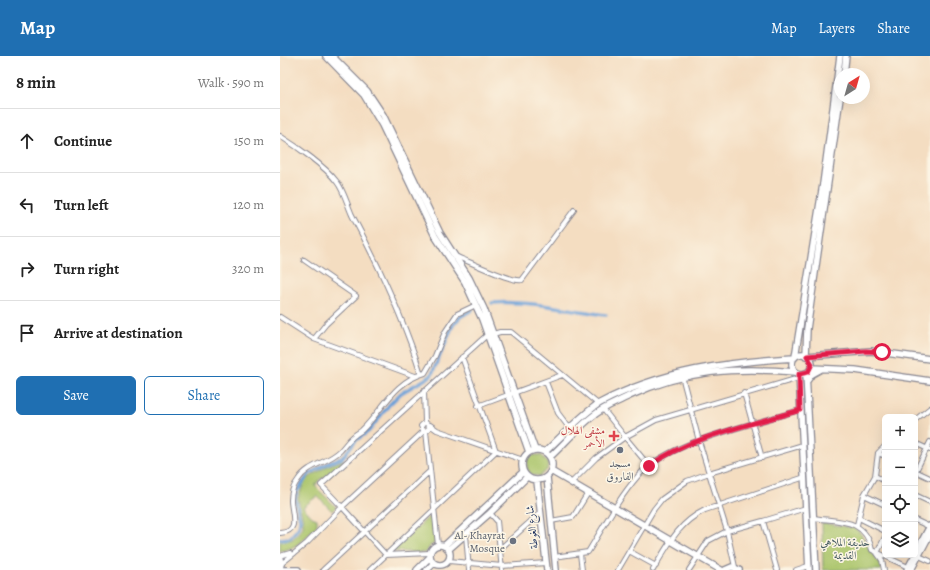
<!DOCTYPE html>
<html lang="en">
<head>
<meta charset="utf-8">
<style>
  body { margin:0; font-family:Alegreya,Amiri,serif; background:#f2f2f2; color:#222 }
  .controls { position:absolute; right:12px; bottom:12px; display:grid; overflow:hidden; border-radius:6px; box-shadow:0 4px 16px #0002 }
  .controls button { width:36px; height:36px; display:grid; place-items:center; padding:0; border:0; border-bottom:1px solid #e0e0e0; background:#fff; color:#222; font:20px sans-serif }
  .compass { position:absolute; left:554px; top:12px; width:36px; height:36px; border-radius:50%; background:#fff; box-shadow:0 4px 16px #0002; rotate:37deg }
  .stop { position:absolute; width:12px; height:12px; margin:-9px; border:3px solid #e11d48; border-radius:50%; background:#fff }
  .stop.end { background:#e11d48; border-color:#fff; box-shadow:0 1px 4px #0008 }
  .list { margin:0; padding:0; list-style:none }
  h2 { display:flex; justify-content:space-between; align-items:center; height:52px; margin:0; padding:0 16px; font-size:17px }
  h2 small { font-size:13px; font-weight:400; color:#767676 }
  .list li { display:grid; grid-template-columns:26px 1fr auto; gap:12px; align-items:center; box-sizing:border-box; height:64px; padding:0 16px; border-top:1px solid #e0e0e0 }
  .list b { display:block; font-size:15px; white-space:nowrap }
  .list em { font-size:13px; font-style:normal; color:#767676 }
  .actions { display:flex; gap:8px; padding:12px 16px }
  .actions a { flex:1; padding:9px 0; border:1px solid #1f6fb2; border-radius:6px; text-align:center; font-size:14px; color:#1f6fb2 }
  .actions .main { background:#1f6fb2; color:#fff }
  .icon { flex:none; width:22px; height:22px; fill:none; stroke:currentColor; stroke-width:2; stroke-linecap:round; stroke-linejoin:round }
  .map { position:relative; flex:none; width:650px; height:514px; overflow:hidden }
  header { display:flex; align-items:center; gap:24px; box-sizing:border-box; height:56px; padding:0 20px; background:#1f6fb2; color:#fff }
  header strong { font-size:19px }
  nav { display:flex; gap:22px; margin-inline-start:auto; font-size:14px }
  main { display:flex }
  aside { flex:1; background:#fff }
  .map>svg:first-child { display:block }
  .green { fill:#aac56b; stroke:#627a64 }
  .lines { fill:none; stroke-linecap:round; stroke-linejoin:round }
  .canal { stroke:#6ca0d8; stroke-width:3.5 }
  .minor-casing { stroke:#888690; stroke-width:6 }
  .major-casing { stroke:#888690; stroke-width:8 }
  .minor { stroke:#fff; stroke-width:4 }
  .major { stroke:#fff; stroke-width:5.5 }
  .route { stroke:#e11d48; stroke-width:5 }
  .health-dot { fill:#e0444e; stroke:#fcf5e5; stroke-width:1.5 }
  .worship-dot { fill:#6b7280; stroke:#fcf5e5; stroke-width:1.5 }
  .labels { text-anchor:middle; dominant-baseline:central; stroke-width:3; stroke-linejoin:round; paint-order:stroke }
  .health-label { font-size:11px; fill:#be3a42; stroke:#fcf5e5; text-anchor:end }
  .worship-label { font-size:11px; fill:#5b616d; stroke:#fcf5e5 }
  .street-label { font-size:11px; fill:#1b2f5e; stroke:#fcf5e5 }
  .park-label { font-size:11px; fill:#465c62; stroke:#fcf5e5 }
</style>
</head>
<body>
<header>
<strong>Map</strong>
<nav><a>Map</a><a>Layers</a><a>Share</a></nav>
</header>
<main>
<aside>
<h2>8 min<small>Walk · 590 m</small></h2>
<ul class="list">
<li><svg class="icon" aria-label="ahead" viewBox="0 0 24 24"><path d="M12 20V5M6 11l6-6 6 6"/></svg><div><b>Continue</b></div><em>150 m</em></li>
<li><svg class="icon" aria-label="left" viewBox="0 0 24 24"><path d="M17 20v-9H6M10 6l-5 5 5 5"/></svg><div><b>Turn left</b></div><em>120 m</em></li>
<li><svg class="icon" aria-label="right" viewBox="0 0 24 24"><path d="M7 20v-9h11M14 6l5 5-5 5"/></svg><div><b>Turn right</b></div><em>320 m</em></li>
<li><svg class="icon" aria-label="arrive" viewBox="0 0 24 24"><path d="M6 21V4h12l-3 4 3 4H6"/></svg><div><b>Arrive at destination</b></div></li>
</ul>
<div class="actions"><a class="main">Save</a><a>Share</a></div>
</aside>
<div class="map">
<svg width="650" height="514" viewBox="0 0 650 514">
  <rect width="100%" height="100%" fill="#fcf5e5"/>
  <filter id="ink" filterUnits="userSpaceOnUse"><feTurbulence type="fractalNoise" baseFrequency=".025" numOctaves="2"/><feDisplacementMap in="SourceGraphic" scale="8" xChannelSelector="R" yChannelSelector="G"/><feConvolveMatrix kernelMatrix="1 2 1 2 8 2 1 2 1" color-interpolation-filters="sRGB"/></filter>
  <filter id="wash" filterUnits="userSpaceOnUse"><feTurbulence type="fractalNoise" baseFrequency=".012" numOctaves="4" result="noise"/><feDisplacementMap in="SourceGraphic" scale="16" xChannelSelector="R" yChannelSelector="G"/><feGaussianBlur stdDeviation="0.9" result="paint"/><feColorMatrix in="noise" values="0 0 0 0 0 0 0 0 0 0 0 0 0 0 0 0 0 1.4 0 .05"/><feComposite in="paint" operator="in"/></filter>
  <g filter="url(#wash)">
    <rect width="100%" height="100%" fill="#f4ddc1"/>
    <!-- green -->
    <path class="green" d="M 253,399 L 261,399 L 268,407 L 267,414 L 260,420 L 252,419 L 247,413 L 247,404 Z
      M 65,404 L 49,421 L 40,423 L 35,430 L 56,451 L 52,455 L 37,440 L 23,451 L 32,461 L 37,463 L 37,469 C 26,481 17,493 0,495 L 0,486 L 13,483 L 23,471 L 23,465 L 18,442 L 23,429 L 27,423 L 49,409 Z
      M 152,458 L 155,487 L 150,490 L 146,497 L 112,495 Z
      M 542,467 L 574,472 C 583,477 583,484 589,492 C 594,500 600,504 601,514 L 543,514 Z"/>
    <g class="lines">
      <!-- canal -->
      <path class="canal" d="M 212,247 C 247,244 291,254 326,259
        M 0,483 L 10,482 L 19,471 L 20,464 L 15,442 L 17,435 L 29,418 L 50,406 L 62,402 L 76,384 L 89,375 L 109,349 L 121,337 L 151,320 L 173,269 L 180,261 L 192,254"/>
    </g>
  </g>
  <g filter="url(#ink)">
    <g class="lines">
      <!-- minor casing -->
      <g class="minor-casing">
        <path id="minor" d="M 0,80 C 16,90 45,110 57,126 C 64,135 67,148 72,159 C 99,210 124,263 141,318
          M 175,200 C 188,205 233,227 242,224 L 294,154
          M 24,204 L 76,240 L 46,268 L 34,283
          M 0,261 L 34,283 L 135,320
          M 213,278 L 220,276 L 231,276 L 318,348
          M 402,320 L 419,385 L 447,475 L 455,511
          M 266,326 L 278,357 L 290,373
          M 144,335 L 145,366 L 141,370 L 143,374 L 146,375 L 150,371 L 145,366
          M 464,337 L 482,402
          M 198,350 L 282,319
          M 323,353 L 345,381 L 376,364 L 519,322
          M 635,364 L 650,352
          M 150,369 L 157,374 L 243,404
          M 144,375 L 62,451 L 106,499 L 150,497
          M 146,375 L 158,489
          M 635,387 L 650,394
          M 598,397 L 605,400
          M 635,415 L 650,422
          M 635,417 L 650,386
          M 595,420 L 605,425
          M 291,427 L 316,402 L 345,381 L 369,410
          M 584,439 L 605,449
          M 635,439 L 650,446
          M 210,457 L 217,465 L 222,514
          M 533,462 C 560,466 585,462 592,494 L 628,511
          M 579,462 L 605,475
          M 635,464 L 650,471
          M 271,465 L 293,461 L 308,437
          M 483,465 L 526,452
          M 577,469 L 584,439 L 595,420 L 598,397 L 605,390
          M 0,477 C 21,476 11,457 11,444 C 11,437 14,429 18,424 C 28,408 48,407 60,395 C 65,390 69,383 75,379 C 77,377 80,376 82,374 C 103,354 113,326 145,317 L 155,300 L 165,276 L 177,258 L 196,249
          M 186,479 L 189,514
          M 221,492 L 261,456
          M 349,495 L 376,510
          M 300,498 L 302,514
          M 0,500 L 10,497
          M 639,500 L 650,505
          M 274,501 L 308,496 C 324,470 338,443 358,420 C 389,385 475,368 520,354
          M 169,505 L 222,510 L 266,507
          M 1,508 L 27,487 L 62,451 L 41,429 L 207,279
          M 43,514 L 150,415
          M 90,514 L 216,395 L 182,301
          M 338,514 L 374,453 L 382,443 L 407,425 L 429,417 L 523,389
          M 373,514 C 388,489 398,467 425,454 L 525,421
          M 409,514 L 428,485 L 447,475 L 483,465 L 497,514
          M 516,514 L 528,510
          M 604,514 L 602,504 L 597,497 L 605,481"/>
      </g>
      <!-- major casing -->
      <g class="major-casing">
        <path id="major" d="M 46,0 L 84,39 L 102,69 L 155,180 L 185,226 L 202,263 L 249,396
          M 52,0 L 87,35 L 103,59 L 160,177 L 189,222 L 204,253 L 255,394
          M 564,18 L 566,0
          M512 308a10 10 0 1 1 20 0a10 10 0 1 1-20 0Z
          M 526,300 L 527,273 L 560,42
          M 527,300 L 591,295 L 650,303
          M 515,301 L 543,128 L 560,0
          M 531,312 L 575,314 L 650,325
          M 526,317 L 536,514
          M 519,318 L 529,514
          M 527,325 L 532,318 L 541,313
          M242 409a15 15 0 1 1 30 0a15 15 0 1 1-30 0Z
          M 265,396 C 279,383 304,356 320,347 C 380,315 447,306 514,302
          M 270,401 C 285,387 300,369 317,357 C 326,350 338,346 349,340 C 405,314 455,311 515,316
          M 271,415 L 441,514
          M 267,421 L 276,514
          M 257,425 L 267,514
          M150 499a10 10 0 1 1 20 0a10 10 0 1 1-20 0Z
          M 164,490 L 243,416
          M 169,493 L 210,457 L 247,421
          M 635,498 L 650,470
          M 0,503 L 1,508 L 0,512
          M 1,514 L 18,514
          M 137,514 L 150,501
          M 147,514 L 154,507
          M 445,514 L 452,511 L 459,514
          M 627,514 L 635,499
          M 631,514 L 650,478"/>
      </g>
      <!-- minor -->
      <use href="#minor" class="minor"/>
      <!-- major -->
      <use href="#major" class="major"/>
    </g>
  </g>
  <g class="lines" filter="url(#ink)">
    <!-- route -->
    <path class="route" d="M 369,410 C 411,380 471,369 520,354 L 519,318 L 528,316 L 532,308 L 527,300 L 586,295 L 602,296"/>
  </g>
  <!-- markers -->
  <path class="health-dot" d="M332 374h4v4h4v4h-4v4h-4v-4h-4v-4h4z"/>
  <g class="worship-dot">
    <circle cx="340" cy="394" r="4"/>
    <circle cx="233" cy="485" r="4"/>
  </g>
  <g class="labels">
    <!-- health labels -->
    <g class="health-label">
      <text x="325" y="374">مشفى الهلال<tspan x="325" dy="13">الأحمر</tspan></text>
    </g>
    <!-- worship labels -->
    <g class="worship-label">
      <text x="340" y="407">مسجد<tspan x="340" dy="13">الفاروق</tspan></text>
      <text x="225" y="479" text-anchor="end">Al- Khayrat<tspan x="225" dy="13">Mosque</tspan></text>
    </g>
    <!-- street labels -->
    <g class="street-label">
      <text transform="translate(252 471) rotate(-96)">شارع الغوطة</text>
    </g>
    <!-- park labels -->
    <g class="park-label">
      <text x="565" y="486">حديقة الملاهي<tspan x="565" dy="13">القديمة</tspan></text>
    </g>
  </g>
</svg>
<div class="controls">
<button>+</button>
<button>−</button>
<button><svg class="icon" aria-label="locate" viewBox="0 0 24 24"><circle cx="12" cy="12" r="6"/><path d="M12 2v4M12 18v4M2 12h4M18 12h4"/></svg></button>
<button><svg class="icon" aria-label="layers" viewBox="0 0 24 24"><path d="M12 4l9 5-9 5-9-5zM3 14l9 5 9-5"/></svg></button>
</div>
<svg class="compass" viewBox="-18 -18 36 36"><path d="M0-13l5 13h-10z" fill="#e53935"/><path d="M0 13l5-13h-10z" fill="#767676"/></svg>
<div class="stop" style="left:602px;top:296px"></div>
<div class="stop end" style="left:369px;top:410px"></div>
</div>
</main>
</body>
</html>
